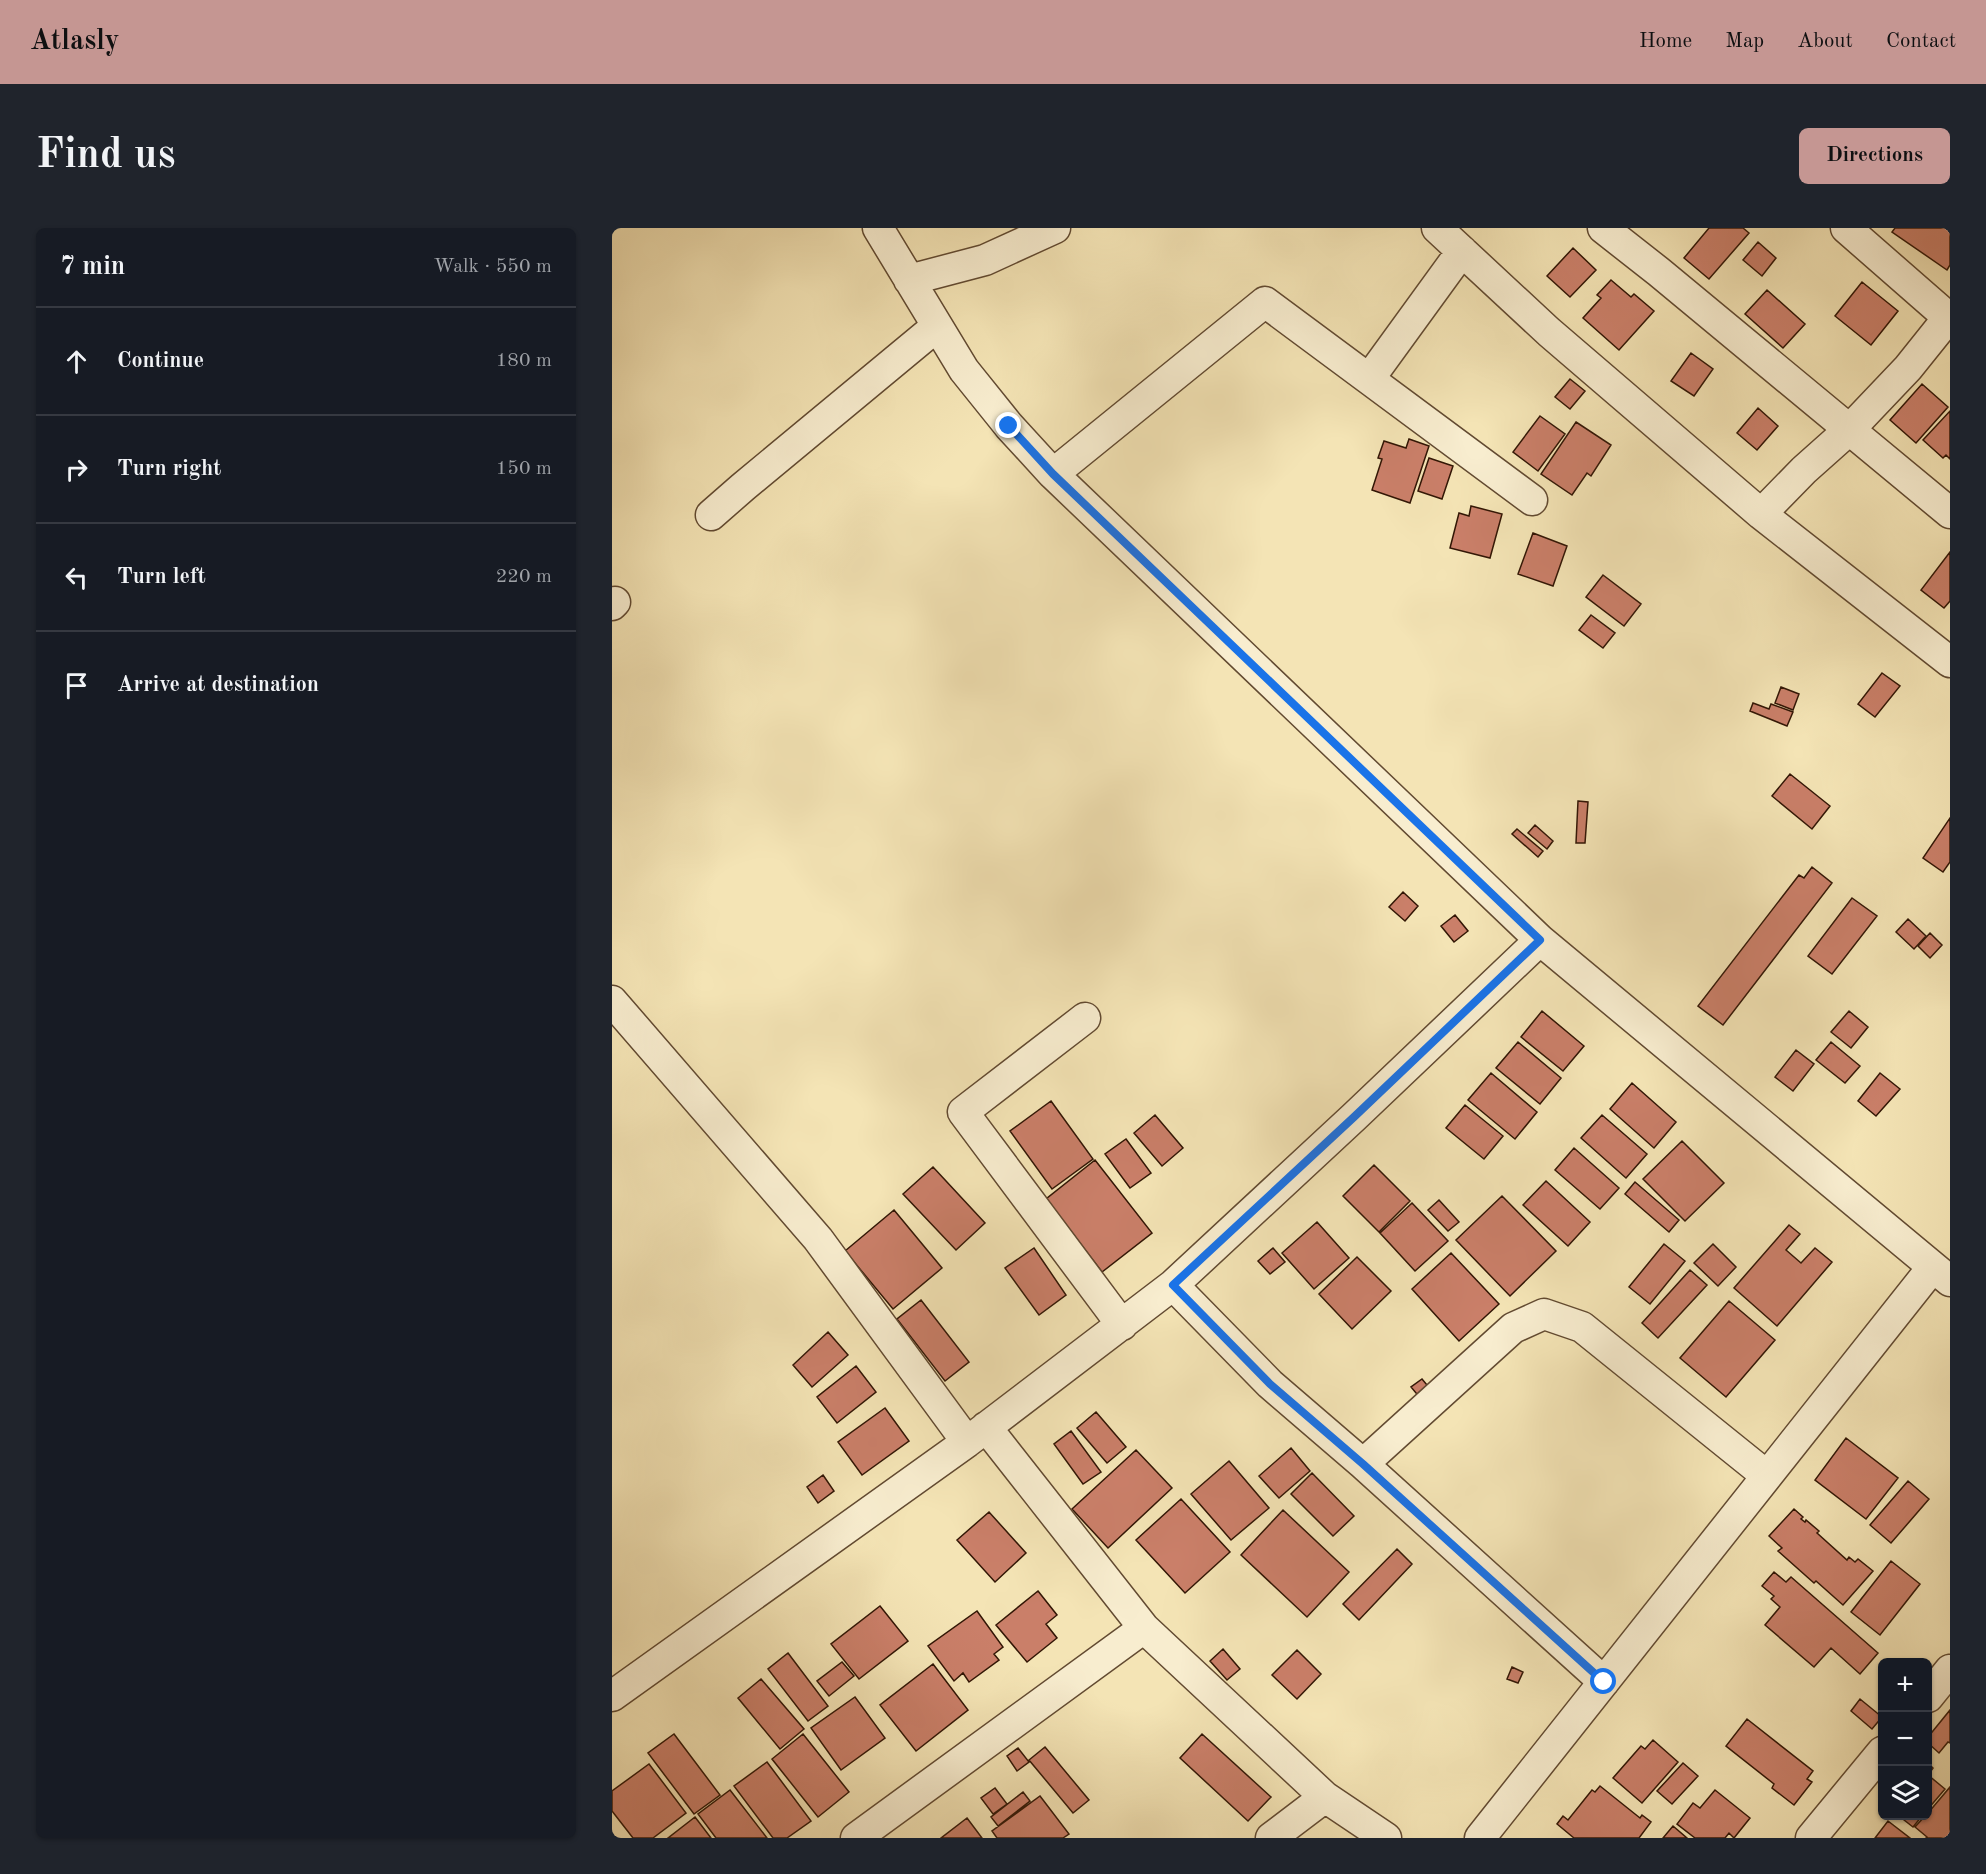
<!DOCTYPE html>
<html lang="en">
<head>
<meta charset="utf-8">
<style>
  body { margin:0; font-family:"Old Standard TT",serif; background:#20242c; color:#f1f3f6 }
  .controls { position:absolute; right:18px; bottom:18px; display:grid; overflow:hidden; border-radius:9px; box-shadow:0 2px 4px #0004 }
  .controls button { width:54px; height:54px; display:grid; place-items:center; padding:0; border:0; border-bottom:2px solid #363941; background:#171b24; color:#f1f3f6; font:30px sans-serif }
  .stop { position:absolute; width:18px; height:18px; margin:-14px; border:4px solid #1a73e8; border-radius:50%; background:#fff }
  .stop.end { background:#1a73e8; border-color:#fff; box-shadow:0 2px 6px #0008 }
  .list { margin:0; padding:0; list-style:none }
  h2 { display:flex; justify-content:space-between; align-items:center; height:78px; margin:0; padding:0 24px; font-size:26px }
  h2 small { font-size:20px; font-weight:400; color:#9ea1a6 }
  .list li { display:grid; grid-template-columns:39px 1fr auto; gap:18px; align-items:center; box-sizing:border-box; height:108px; padding:0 24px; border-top:2px solid #363941 }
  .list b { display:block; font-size:22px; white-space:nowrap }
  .list em { font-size:20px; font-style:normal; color:#9ea1a6 }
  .icon { flex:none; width:33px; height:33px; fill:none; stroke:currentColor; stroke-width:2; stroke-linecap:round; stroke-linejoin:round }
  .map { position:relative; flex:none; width:1338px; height:1610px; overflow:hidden; border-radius:9px }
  header { display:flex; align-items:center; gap:36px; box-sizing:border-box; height:84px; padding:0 30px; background:#c59692; color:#111 }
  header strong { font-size:28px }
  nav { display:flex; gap:33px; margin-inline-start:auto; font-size:21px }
  .intro { display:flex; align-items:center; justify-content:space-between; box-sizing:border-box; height:144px; padding:0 36px }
  h1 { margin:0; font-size:42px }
  .button { padding:15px 27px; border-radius:9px; background:#c59692; color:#111; font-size:21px; font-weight:700 }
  main { display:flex; gap:36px; padding:0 36px }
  aside { flex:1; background:#171b24; border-radius:9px; box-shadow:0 2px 4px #0004 }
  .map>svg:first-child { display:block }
  .building { fill:#ca7f69; stroke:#321605; stroke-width:1.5 }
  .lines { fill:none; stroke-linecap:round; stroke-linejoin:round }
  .minor-casing { stroke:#624a31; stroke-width:33 }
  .minor { stroke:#f8edcf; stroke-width:30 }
  .route { stroke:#1a73e8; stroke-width:8 }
</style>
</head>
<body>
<header>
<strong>Atlasly</strong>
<nav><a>Home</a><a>Map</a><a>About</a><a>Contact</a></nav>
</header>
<div class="intro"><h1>Find us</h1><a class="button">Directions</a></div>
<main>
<aside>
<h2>7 min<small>Walk · 550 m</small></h2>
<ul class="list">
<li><svg class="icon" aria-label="ahead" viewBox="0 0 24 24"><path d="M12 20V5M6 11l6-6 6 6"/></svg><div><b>Continue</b></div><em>180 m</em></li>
<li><svg class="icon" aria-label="right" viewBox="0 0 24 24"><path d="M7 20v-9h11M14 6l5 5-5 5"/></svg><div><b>Turn right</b></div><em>150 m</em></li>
<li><svg class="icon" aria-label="left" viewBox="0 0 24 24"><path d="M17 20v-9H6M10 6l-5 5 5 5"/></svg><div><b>Turn left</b></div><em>220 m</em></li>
<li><svg class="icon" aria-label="arrive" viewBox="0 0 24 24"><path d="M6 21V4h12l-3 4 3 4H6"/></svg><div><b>Arrive at destination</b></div></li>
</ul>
</aside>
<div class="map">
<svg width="1338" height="1610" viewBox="0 0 1338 1610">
  <rect width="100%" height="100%" fill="#f4e4b5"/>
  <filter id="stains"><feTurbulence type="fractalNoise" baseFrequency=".00333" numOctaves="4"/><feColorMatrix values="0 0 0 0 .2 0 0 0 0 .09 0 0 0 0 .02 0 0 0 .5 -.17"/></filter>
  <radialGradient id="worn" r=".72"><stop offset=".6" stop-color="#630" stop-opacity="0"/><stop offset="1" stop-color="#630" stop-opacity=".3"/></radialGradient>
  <!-- building -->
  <path class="building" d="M 1097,0 L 1131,0 L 1137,5 L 1097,51 L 1072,30 Z
    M 1283,0 L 1338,0 L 1338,37 L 1335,42 L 1280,4 Z
    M 1146,14 L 1164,30 L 1150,48 L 1131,32 Z
    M 961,20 L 984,42 L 958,69 L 935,48 Z
    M 999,52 L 1019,69 L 1022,66 L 1042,83 L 1007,122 L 971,90 L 989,70 L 985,67 Z
    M 1250,54 L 1286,83 L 1259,117 L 1223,88 Z
    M 1155,62 L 1193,96 L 1171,120 L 1133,86 Z
    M 1079,125 L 1101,141 L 1082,168 L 1059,153 Z
    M 958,151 L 973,163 L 958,181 L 943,169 Z
    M 1310,156 L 1336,179 L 1304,215 L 1278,192 Z
    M 1146,180 L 1166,198 L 1145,222 L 1125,205 Z
    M 1338,183 L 1338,231 L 1334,227 L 1331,230 L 1311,212 Z
    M 928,188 L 953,206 L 926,243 L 901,224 Z
    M 964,194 L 999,217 L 979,248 L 975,245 L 960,267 L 929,246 Z
    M 797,211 L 817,218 L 798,275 L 760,262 L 770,231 L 766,230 L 772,213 L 794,220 Z
    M 817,230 L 841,238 L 830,271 L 806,263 Z
    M 859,278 L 890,286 L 878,330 L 838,320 L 847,285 L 857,288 Z
    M 921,305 L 955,318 L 941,358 L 906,346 Z
    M 1338,324 L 1338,373 L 1332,380 L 1309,362 Z
    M 991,347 L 1029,376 L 1012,398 L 974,369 Z
    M 979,387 L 1003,405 L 991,420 L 967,402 Z
    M 1270,445 L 1288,458 L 1263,489 L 1246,476 Z
    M 1169,459 L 1187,466 L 1181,482 L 1163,475 Z
    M 1141,475 L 1157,481 L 1159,476 L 1181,484 L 1175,498 L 1138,483 Z
    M 1178,546 L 1218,578 L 1200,601 L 1160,568 Z
    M 966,573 L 976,574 L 973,615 L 964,615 Z
    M 1338,590 L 1338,634 L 1331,644 L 1311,630 Z
    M 923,597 L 941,613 L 935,621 L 916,605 Z
    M 905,601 L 931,623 L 926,629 L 900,606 Z
    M 1200,639 L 1220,655 L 1111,797 L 1086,778 L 1187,647 L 1192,650 Z
    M 791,664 L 806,678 L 793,693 L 777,679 Z
    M 1240,670 L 1265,688 L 1220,746 L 1196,728 Z
    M 843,687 L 856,703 L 842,714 L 829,698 Z
    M 1296,691 L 1314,708 L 1302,721 L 1284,704 Z
    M 1318,705 L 1330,717 L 1318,730 L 1306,718 Z
    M 930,783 L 972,818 L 951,843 L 909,809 Z
    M 1237,783 L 1256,799 L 1239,820 L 1219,804 Z
    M 906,814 L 949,850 L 928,876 L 884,840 Z
    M 1219,814 L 1248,838 L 1233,855 L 1204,832 Z
    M 1184,822 L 1202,836 L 1181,863 L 1163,849 Z
    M 879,845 L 925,884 L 903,911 L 856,872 Z
    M 1268,845 L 1288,861 L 1264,888 L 1246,873 Z
    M 1020,855 L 1064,894 L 1042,920 L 998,881 Z
    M 439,873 L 481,931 L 440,961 L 398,903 Z
    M 853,877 L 891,908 L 872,931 L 834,900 Z
    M 543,887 L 571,920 L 550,938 L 522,905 Z
    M 990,887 L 1035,926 L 1014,950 L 969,910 Z
    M 514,911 L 539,945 L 518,960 L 493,926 Z
    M 1070,913 L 1112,955 L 1073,993 L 1031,951 Z
    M 962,920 L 1007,960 L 988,981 L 943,942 Z
    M 483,932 L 540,1005 L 490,1044 L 434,971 Z
    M 762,937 L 798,973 L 767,1004 L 731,968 Z
    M 321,939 L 373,995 L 344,1022 L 291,966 Z
    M 934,953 L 978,994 L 956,1018 L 911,977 Z
    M 1023,954 L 1067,992 L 1057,1004 L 1013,966 Z
    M 890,968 L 944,1023 L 898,1068 L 844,1012 Z
    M 827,972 L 847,994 L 836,1003 L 816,982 Z
    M 800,975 L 836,1013 L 803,1043 L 768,1005 Z
    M 282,982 L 330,1040 L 281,1081 L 233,1023 Z
    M 705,994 L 737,1030 L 702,1061 L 670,1025 Z
    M 1177,997 L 1188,1006 L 1174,1022 L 1189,1035 L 1203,1020 L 1220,1034 L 1165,1098 L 1122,1060 Z
    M 1052,1016 L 1073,1033 L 1038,1076 L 1017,1059 Z
    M 1101,1016 L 1124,1039 L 1106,1058 L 1082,1035 Z
    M 422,1020 L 454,1067 L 427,1087 L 393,1040 Z
    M 661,1020 L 673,1034 L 658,1046 L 646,1033 Z
    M 839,1025 L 887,1076 L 847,1113 L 800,1061 Z
    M 745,1029 L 779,1063 L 740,1101 L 707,1066 Z
    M 1078,1042 L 1095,1057 L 1046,1110 L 1030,1095 Z
    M 309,1072 L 357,1134 L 333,1153 L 285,1091 Z
    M 1117,1073 L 1163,1112 L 1114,1169 L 1068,1130 Z
    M 216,1104 L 236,1127 L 200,1159 L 181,1137 Z
    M 244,1138 L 264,1164 L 225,1195 L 205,1169 Z
    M 810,1151 L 820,1163 L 809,1171 L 799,1159 Z
    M 273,1180 L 297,1213 L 250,1247 L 226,1214 Z
    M 484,1184 L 514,1219 L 495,1235 L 465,1200 Z
    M 459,1203 L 489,1244 L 471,1256 L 442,1216 Z
    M 1234,1210 L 1286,1250 L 1254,1291 L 1203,1252 Z
    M 679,1220 L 698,1243 L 667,1270 L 647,1248 Z
    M 524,1222 L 560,1260 L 496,1320 L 460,1281 Z
    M 617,1233 L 657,1280 L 619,1312 L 579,1266 Z
    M 700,1245 L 742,1288 L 721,1308 L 679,1266 Z
    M 211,1247 L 222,1263 L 206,1275 L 195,1259 Z
    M 1296,1253 L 1317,1271 L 1279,1315 L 1258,1297 Z
    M 569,1271 L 618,1324 L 573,1365 L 524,1312 Z
    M 1182,1281 L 1191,1289 L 1189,1291 L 1193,1294 L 1194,1292 L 1207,1303 L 1205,1305 L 1235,1332 L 1237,1329 L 1243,1334 L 1246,1331 L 1261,1343 L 1231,1377 L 1204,1353 L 1202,1355 L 1166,1323 L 1170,1320 L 1157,1308 Z
    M 671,1282 L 737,1344 L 695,1389 L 629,1327 Z
    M 377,1284 L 414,1325 L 383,1354 L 345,1312 Z
    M 785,1321 L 800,1336 L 747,1392 L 731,1376 Z
    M 1279,1333 L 1308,1356 L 1268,1407 L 1239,1384 Z
    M 1162,1344 L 1174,1354 L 1179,1349 L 1266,1425 L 1248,1446 L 1219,1420 L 1202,1439 L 1153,1397 L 1168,1379 L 1159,1371 L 1162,1368 L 1150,1358 Z
    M 426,1363 L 445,1387 L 434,1396 L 445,1410 L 415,1434 L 384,1397 Z
    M 268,1378 L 296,1413 L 247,1451 L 219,1416 Z
    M 365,1383 L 391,1419 L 382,1426 L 387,1432 L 357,1454 L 351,1445 L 342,1453 L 316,1418 Z
    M 611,1421 L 628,1441 L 615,1452 L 598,1433 Z
    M 685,1422 L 709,1446 L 685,1471 L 660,1447 Z
    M 176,1425 L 216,1478 L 196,1493 L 156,1441 Z
    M 230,1434 L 242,1448 L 217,1468 L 205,1453 Z
    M 321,1436 L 356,1482 L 304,1523 L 268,1477 Z
    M 900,1439 L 911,1444 L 906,1455 L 895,1451 Z
    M 149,1451 L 192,1501 L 168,1521 L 126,1470 Z
    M 243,1469 L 273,1510 L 229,1542 L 199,1500 Z
    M 1248,1471 L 1270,1489 L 1260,1501 L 1239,1483 Z
    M 1338,1482 L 1338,1515 L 1336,1514 L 1327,1525 L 1316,1515 L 1316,1509 Z
    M 1135,1491 L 1201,1543 L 1195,1551 L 1200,1554 L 1182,1577 L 1160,1560 L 1162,1556 L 1114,1518 Z
    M 62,1506 L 108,1567 L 82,1586 L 36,1525 Z
    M 191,1506 L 237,1564 L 206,1589 L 160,1531 Z
    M 590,1506 L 659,1569 L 636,1593 L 568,1530 Z
    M 1041,1512 L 1066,1534 L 1030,1575 L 1001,1550 L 1029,1518 L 1033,1521 Z
    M 433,1519 L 477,1572 L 461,1585 L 417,1532 Z
    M 406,1520 L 417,1534 L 405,1543 L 395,1528 Z
    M 155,1534 L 199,1593 L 175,1610 L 161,1610 L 122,1558 Z
    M 1071,1535 L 1086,1548 L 1060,1576 L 1045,1563 Z
    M 1316,1535 L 1321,1540 L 1316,1547 L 1333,1561 L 1316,1581 Z
    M 37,1536 L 74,1585 L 41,1610 L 21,1610 L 0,1583 L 0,1563 Z
    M 988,1558 L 1028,1590 L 1030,1587 L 1039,1594 L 1027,1610 L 962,1610 L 945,1596 L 951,1588 L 956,1592 L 980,1562 L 983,1564 Z
    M 1338,1559 L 1338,1610 L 1314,1610 L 1315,1609 L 1303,1599 L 1313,1588 L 1316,1588 L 1316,1585 Z
    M 383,1560 L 395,1576 L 381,1586 L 369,1570 Z
    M 118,1562 L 155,1610 L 104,1610 L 86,1586 Z
    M 1103,1562 L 1138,1590 L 1122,1610 L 1117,1605 L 1113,1610 L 1083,1610 L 1065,1596 L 1081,1575 L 1088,1580 Z
    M 411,1564 L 418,1573 L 386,1598 L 379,1589 Z
    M 428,1568 L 457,1606 L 451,1610 L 385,1610 L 380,1603 Z
    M 1287,1588 L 1310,1588 L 1301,1599 Z
    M 83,1589 L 99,1610 L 56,1610 Z
    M 355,1590 L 370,1610 L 329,1610 Z
    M 1276,1593 L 1298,1610 L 1263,1610 Z
    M 1061,1598 L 1075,1610 L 1051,1610 Z"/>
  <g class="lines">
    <!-- minor casing -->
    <g class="minor-casing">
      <path id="minor" d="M 266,0 L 352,142 L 397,198 L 441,246 L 928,712 L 1338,1053
        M 825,0 L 937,104 L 1149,286 L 1338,434
        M 991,0 L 1047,44 L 1338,285
        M 1234,0 L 1338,91
        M 297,52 L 373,32 L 443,0
        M 757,151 L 850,23
        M 441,246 L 653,74 L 920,272
        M 1149,286 L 1192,242 L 1238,201 L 1296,140 L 1336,90
        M 99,287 L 131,259 L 324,99
        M 0,377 L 3,374
        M 0,773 L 206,1011 L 355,1214
        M 473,790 L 351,884 L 510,1097
        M 561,1057 L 658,1156 L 751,1236 L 992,1454
        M 374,1199 L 532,1400 L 713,1569 L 774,1610
        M 751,1236 L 901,1100 L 932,1086 L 970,1099 L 1155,1248
        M 0,1468 L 355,1214 L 561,1057 L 742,889 L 928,712
        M 1316,1469 L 1338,1442
        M 244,1610 L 532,1400
        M 659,1610 L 713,1569
        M 868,1610 L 1320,1040
        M 1199,1610 L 1270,1524"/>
    </g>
    <!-- minor -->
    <use href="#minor" class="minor"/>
  </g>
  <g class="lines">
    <!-- route -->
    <path class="route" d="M 397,198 L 441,246 L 928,712 L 742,889 L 561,1057 L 658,1156 L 751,1236 L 992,1454"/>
  </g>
  <rect width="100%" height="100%" filter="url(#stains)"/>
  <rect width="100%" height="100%" fill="url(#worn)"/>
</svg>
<div class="controls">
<button>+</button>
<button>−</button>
<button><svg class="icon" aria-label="layers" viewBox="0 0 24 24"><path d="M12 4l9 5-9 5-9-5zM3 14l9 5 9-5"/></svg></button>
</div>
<div class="stop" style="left:992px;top:1454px"></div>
<div class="stop end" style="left:397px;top:198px"></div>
</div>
</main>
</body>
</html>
